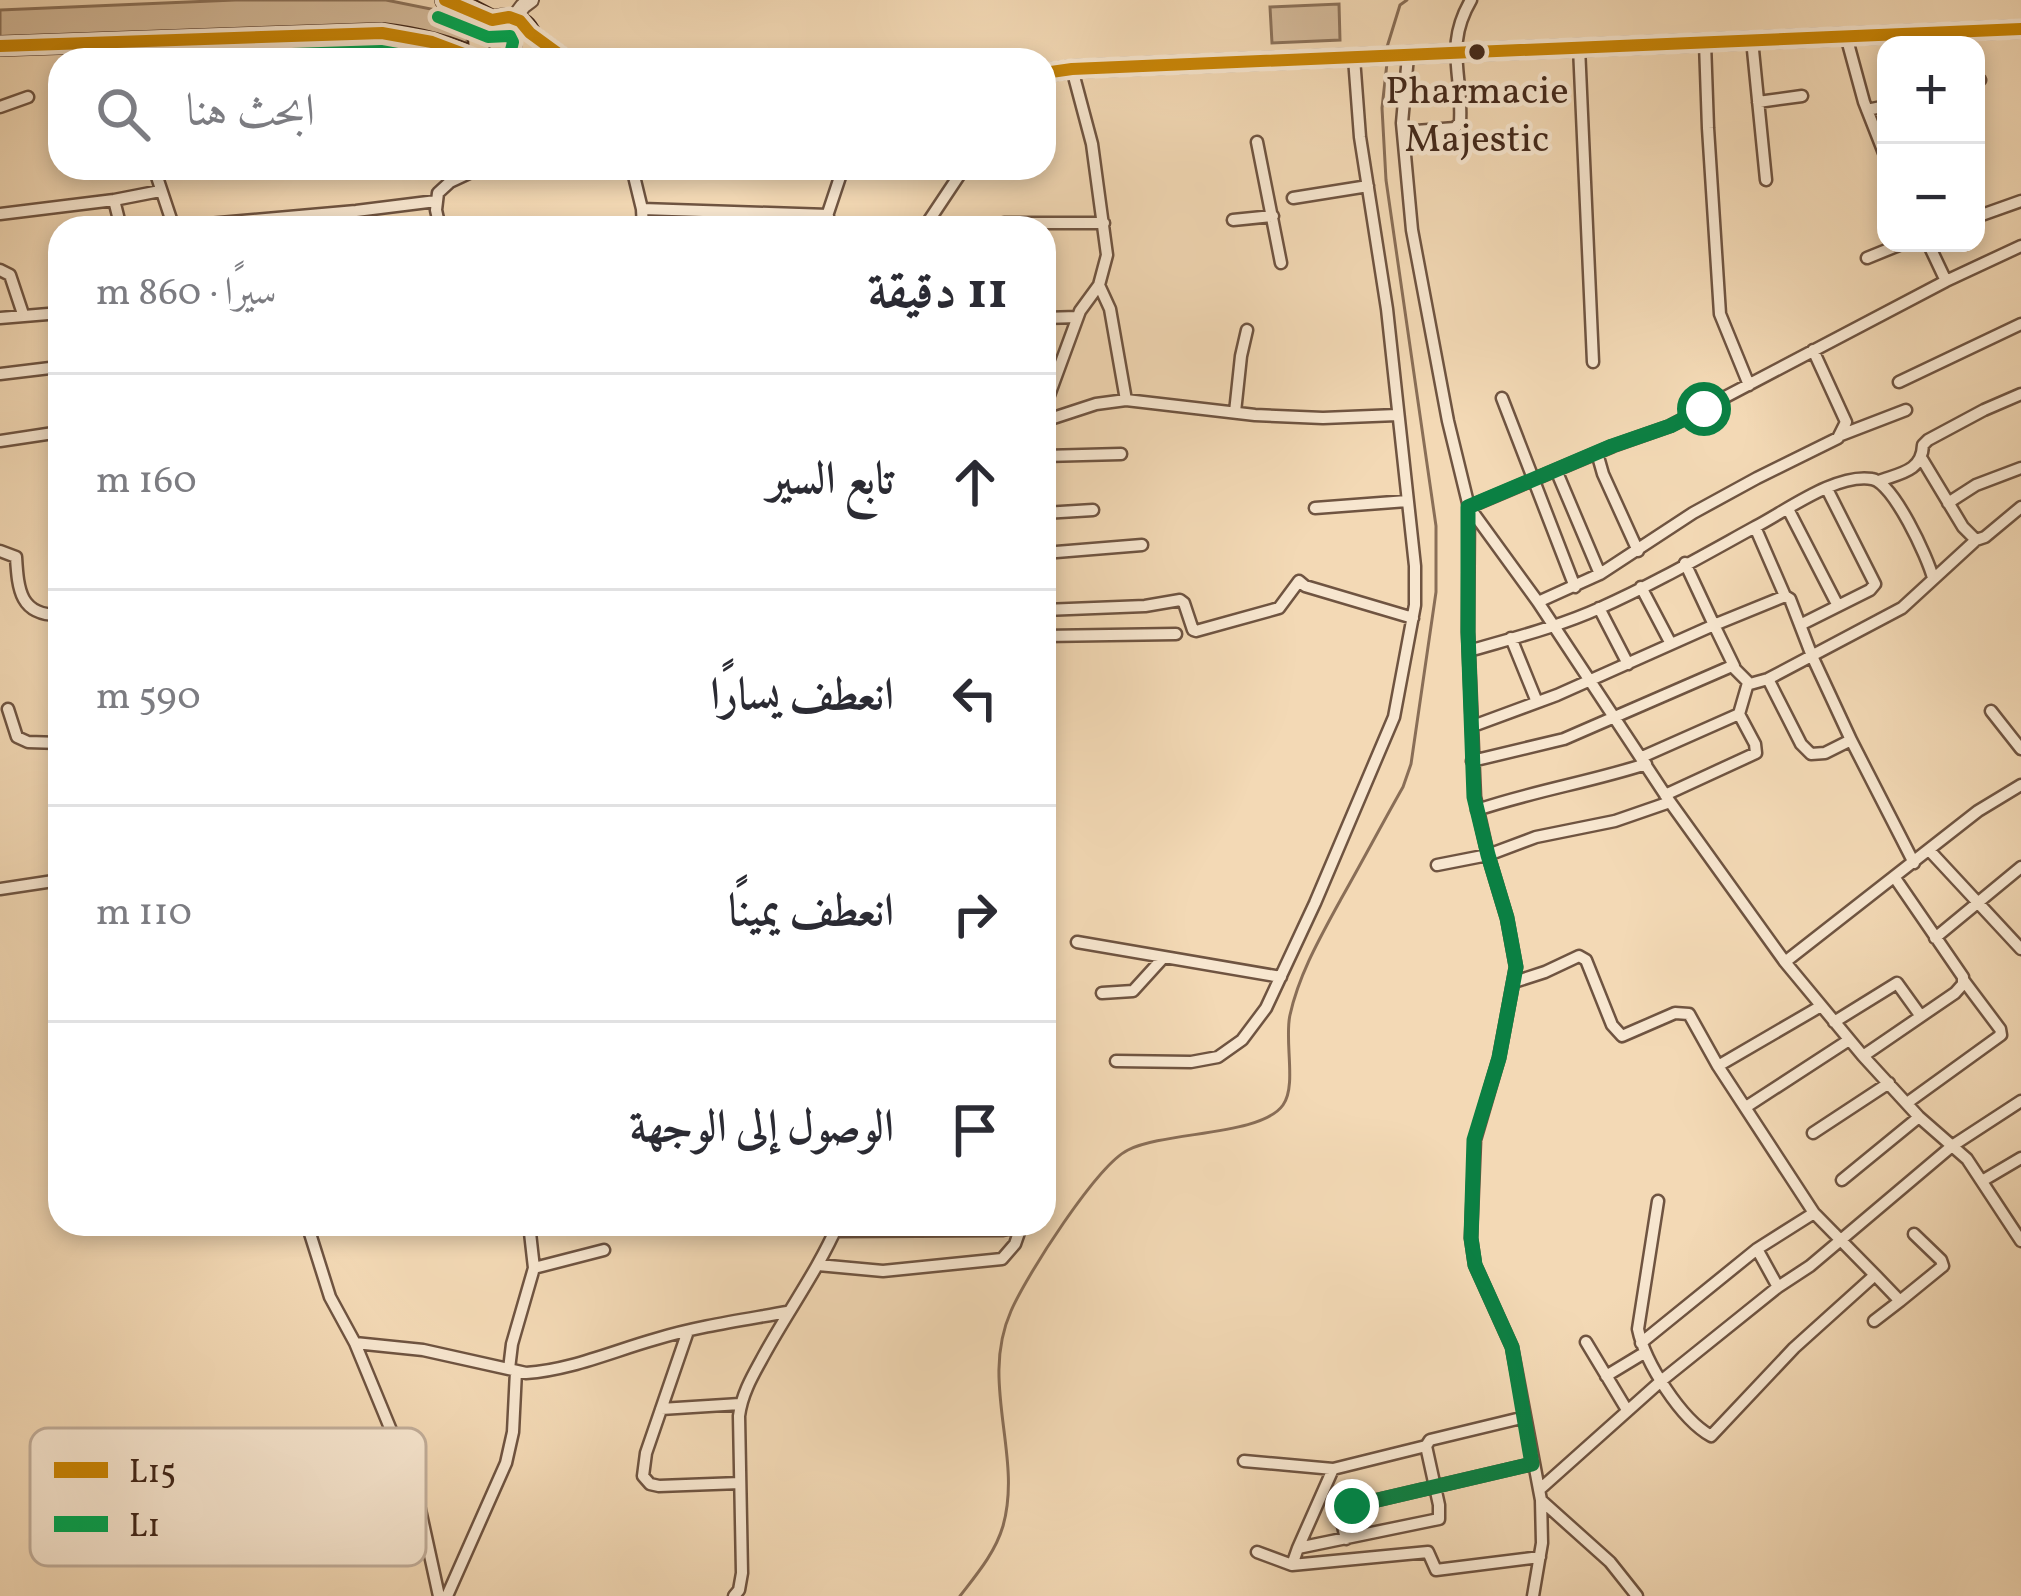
<!DOCTYPE html>
<html lang="ar">
<head>
<meta charset="utf-8">
<style>
  body { margin:0; font-family:Vollkorn,Amiri,serif; background:#f2f2f3; color:#2b2b33; direction:rtl }
  .controls { position:absolute; right:36px; top:36px; display:grid; overflow:hidden; border-radius:24px; box-shadow:0 6px 18px #0003 }
  .controls button { width:108px; height:108px; display:grid; place-items:center; padding:0; border:0; border-bottom:3px solid #e1e1e2; background:#fff; color:#2b2b33; font:60px sans-serif }
  .stop { position:absolute; width:36px; height:36px; margin:-27px; border:9px solid #0b8043; border-radius:50%; background:#fff }
  .stop.end { background:#0b8043; border-color:#fff; box-shadow:0 3px 12px #0008 }
  .list { margin:0; padding:0; list-style:none }
  h2 { display:flex; justify-content:space-between; align-items:center; height:156px; margin:0; padding:0 48px; font-size:51px }
  h2 small { font-size:39px; font-weight:400; color:#7c7c81 }
  .list li { display:grid; grid-template-columns:78px 1fr auto; gap:36px; align-items:center; box-sizing:border-box; height:216px; padding:0 48px; border-top:3px solid #e1e1e2 }
  .list b { display:block; font-size:45px; white-space:nowrap }
  .list em { font-size:39px; font-style:normal; color:#7c7c81 }
  .icon { flex:none; width:66px; height:66px; fill:none; stroke:currentColor; stroke-width:2; stroke-linecap:round; stroke-linejoin:round }
  .map { position:relative; flex:none; width:2021px; height:1596px; overflow:hidden; direction:ltr }
  .search { position:absolute; background:#fff; box-shadow:0 6px 18px #0003; left:48px; top:48px; width:1008px; height:132px; display:flex; align-items:center; gap:30px; box-sizing:border-box; padding:0 42px; border-radius:36px; color:#7c7c81; font-size:45px }
  .panel { position:absolute; background:#fff; box-shadow:0 6px 18px #0003; left:48px; top:216px; width:1008px; height:1020px; border-radius:36px; direction:rtl }
  .map>svg:first-child { display:block }
  .green { fill:#d5bb9b; stroke:#8c725a; stroke-width:3 }
  .lines { fill:none; stroke-linecap:round; stroke-linejoin:round }
  .stream { stroke:#896e57; stroke-width:3 }
  .minor-casing { stroke:#6f5441; stroke-width:15 }
  .tertiary-casing { stroke:#6f5441; stroke-width:18 }
  .secondary-casing { stroke:#43281a; stroke-width:20 }
  .primary-casing { stroke:#43281a; stroke-width:22 }
  .minor { stroke:#f7e6cf; stroke-width:10 }
  .tertiary { stroke:#f7e6cf; stroke-width:14 }
  .secondary { stroke:#f7e6cf; stroke-width:15 }
  .primary { stroke:#f3d9b5; stroke-width:18 }
  .bus-1-casing { stroke:#f7e6cf; stroke-width:21 }
  .bus-2-casing { stroke:#f7e6cf; stroke-width:21 }
  .bus-1 { stroke:#ca8606; stroke-width:12 }
  .bus-2 { stroke:#00a651; stroke-width:12 }
  .route { stroke:#0b8043; stroke-width:15 }
  .bus-dot { fill:#43281a; stroke:#f7e6cf; stroke-width:4.5 }
  .labels { text-anchor:middle; dominant-baseline:central; stroke-width:9; stroke-linejoin:round; paint-order:stroke }
  .bus-label { font-size:39px; fill:#43281a; stroke:#f7e6cf }
  .key { fill:#f7e6cf; stroke:#c1ad99; stroke-width:3 }
  .key-label { font-size:33px; fill:#43281a }
</style>
</head>
<body>
<div class="map">
<svg width="2021" height="1596" viewBox="0 0 2021 1596">
  <rect width="100%" height="100%" fill="#f3d9b5"/>
  <filter id="stains"><feTurbulence type="fractalNoise" baseFrequency=".00167" numOctaves="4"/><feColorMatrix values="0 0 0 0 .2 0 0 0 0 .09 0 0 0 0 .02 0 0 0 .5 -.17"/></filter>
  <radialGradient id="worn" r=".72"><stop offset=".6" stop-color="#630" stop-opacity="0"/><stop offset="1" stop-color="#630" stop-opacity=".3"/></radialGradient>
  <!-- green -->
  <path class="green" d="M 235,0 L 386,0 L 476,18 L 465,46 L 424,33 L 0,42 L 0,10 Z
    M 1339,4 L 1340,40 L 1272,43 L 1270,7 Z"/>
  <g class="lines">
    <!-- stream -->
    <path class="stream" d="M 1387,47 L 1400,5 L 1407,0
      M 960,1596 C 977,1574 995,1553 1003,1526 C 1023,1455 979,1383 1011,1311 C 1026,1276 1097,1165 1128,1150 C 1166,1131 1261,1136 1283,1105 C 1297,1086 1284,1040 1290,1015 C 1299,974 1321,936 1341,899 C 1362,862 1382,824 1403,787 L 1411,764 L 1436,592 L 1436,526 L 1386,180 L 1382,108 L 1387,63"/>
    <!-- minor casing -->
    <g class="minor-casing">
      <path id="minor" d="M 360,34 L 365,60
        M 1846,36 L 1864,102 L 1886,158
        M 262,38 L 267,60
        M 1752,40 L 1766,180
        M 1705,43 L 1708,128 L 1720,314 L 1749,385
        M 1579,47 L 1593,362
        M 1408,56 L 1402,123 L 1412,230 L 1448,421 L 1469,507 L 1538,602 L 1670,802 L 1785,962 L 1863,1056 L 1919,1117 L 1967,1159 L 2021,1241
        M 1976,81 L 1980,80
        M 1758,102 L 1802,96
        M 0,107 L 28,97
        M 1867,110 L 1886,106
        M 1403,132 L 1455,128 L 1460,122 C 1463,74 1444,46 1471,0
        M 1257,142 L 1281,263
        M 154,168 L 174,228
        M 632,168 L 642,209 L 643,228
        M 633,171 L 670,168
        M 1293,198 L 1368,186
        M 114,200 L 121,228
        M 642,209 L 828,215
        M 0,214 L 114,200 L 160,191
        M 1976,217 L 2021,201
        M 1233,220 L 1273,216
        M 1004,223 L 1104,223
        M 174,227 L 356,211 L 436,201
        M 440,228 L 436,210 L 438,193 L 450,182 L 480,168
        M 823,228 L 843,168
        M 924,228 L 964,168
        M 1928,243 L 1946,281
        M 1867,258 L 1904,243
        M 0,270 L 10,275 L 23,314
        M 1099,285 L 1110,309 L 1126,400
        M 0,318 L 60,313
        M 1044,318 L 1077,317
        M 0,374 L 50,368 L 60,370
        M 1899,382 L 2021,324
        M 1502,398 L 1575,587
        M 1044,409 L 1080,311 L 1099,285 L 1107,255 L 1092,144 L 1072,69
        M 1235,412 L 1241,356 L 1247,330
        M 1044,421 L 1096,404 L 1126,400 L 1255,415 L 1323,418 L 1397,415
        M 1841,435 L 1906,410
        M 0,441 L 60,432
        M 1597,453 L 1603,474 L 1638,551
        M 1044,456 L 1121,454
        M 1922,459 L 1963,527 L 1976,540 L 1985,537 L 2021,507
        M 1556,470 L 1600,574
        M 1879,481 C 1901,473 1922,471 1923,445 L 1928,440 L 1984,410 L 2021,394
        M 1948,503 L 1976,485 L 2021,468
        M 1315,508 L 1407,501
        M 1788,509 L 1838,606
        M 1044,513 L 1093,510
        M 1755,527 L 1785,596 L 1790,599 L 1812,656 L 1851,740
        M 0,551 L 16,557 C 18,590 20,616 60,615
        M 1044,553 L 1142,545
        M 1685,563 L 1714,625 L 1785,596
        M 1641,587 L 1671,644
        M 1538,602 L 1600,574 L 1693,513 L 1757,478 L 1838,438 L 1846,422 L 1813,350
        M 1599,608 L 1628,664
        M 1044,610 L 1145,606 L 1180,600 L 1184,603 L 1193,630 L 1196,631 L 1279,608 L 1299,581 L 1305,586 L 1413,618
        M 1800,625 L 1870,590 L 1875,584 L 1827,489
        M 1044,636 L 1176,634
        M 1511,638 L 1537,702
        M 1469,651 C 1513,638 1558,627 1600,608 C 1652,585 1704,555 1755,527 C 1786,511 1836,473 1872,479 C 1893,482 1928,558 1933,578
        M 1768,679 L 1801,744 L 1811,754 L 1825,753 L 1851,740 L 1914,863
        M 8,709 L 17,737 L 28,742 L 60,743
        M 1991,711 L 2021,749
        M 1473,726 L 1557,695 L 1714,625 L 1734,666
        M 1642,757 L 1739,714
        M 1472,761 L 1564,739 L 1732,666 L 1750,684 L 1768,679 L 1902,608 L 1976,540
        M 1665,795 L 1756,753 L 1755,744 L 1739,714 L 1748,683
        M 1477,810 C 1533,791 1590,782 1646,764
        M 1929,850 L 2021,949
        M 1437,865 L 1488,855 L 1536,837 L 1615,821 L 1670,802
        M 0,889 L 60,880
        M 1935,938 L 2021,867
        M 1077,942 L 1281,977
        M 1785,962 L 1978,811 L 2021,785
        M 1514,982 L 1545,972 L 1579,956 L 1586,960 L 1612,1025 L 1622,1036 L 1675,1013 L 1689,1014 L 1718,1066 L 1814,1213 L 1875,1275 L 1794,1348 L 1711,1436 C 1681,1419 1645,1363 1638,1329 L 1658,1201
        M 1102,993 L 1133,991 L 1163,958
        M 1834,1022 L 1897,983 L 1920,1015
        M 1863,1056 L 1955,993 L 1963,984 L 1963,977 L 1895,878
        M 1116,1061 L 1191,1062 L 1218,1057 L 1242,1040 L 1266,1008 L 1315,903 L 1394,717 L 1415,605 L 1415,566 L 1387,309 L 1360,137 L 1354,58
        M 1718,1066 L 1821,1006
        M 1907,1103 L 2001,1035 L 2000,1029 L 1964,981
        M 1746,1107 L 1849,1040
        M 1813,1133 L 1889,1083
        M 1842,1180 L 1919,1117
        M 1982,1181 L 2021,1158
        M 307,1224 L 330,1297 L 355,1343 L 400,1452 L 419,1505 L 439,1596
        M 835,1231 L 1002,1230 L 1019,1227 L 1022,1224
        M 1757,1249 L 1778,1287
        M 818,1265 L 883,1271 L 1002,1259 L 1015,1244 L 1022,1224
        M 534,1268 L 604,1250
        M 1900,1301 L 1943,1266 L 1941,1260 L 1914,1234
        M 1874,1321 L 1900,1301 L 1875,1275
        M 688,1331 L 646,1453 L 643,1476 L 650,1484 L 659,1486 L 740,1483
        M 1586,1342 L 1627,1410
        M 355,1343 L 423,1350 L 526,1373 C 571,1370 613,1351 656,1339 C 699,1326 743,1320 787,1312
        M 1641,1343 L 1757,1249 L 1814,1213
        M 509,1369 L 512,1344 L 534,1268 L 529,1224
        M 1606,1376 L 1644,1353
        M 661,1409 L 740,1404
        M 1426,1446 L 1430,1440 L 1525,1417
        M 1244,1461 L 1333,1469 L 1426,1446 L 1439,1505 L 1439,1519 L 1298,1548 L 1292,1565
        M 1539,1490 L 1661,1381 L 1778,1287 L 1810,1266 L 1952,1146 L 2021,1101
        M 1542,1501 L 1610,1562 L 1637,1596
        M 1346,1539 L 1339,1509 L 1532,1464
        M 1298,1548 L 1333,1469
        M 1257,1552 L 1292,1565 L 1428,1552 L 1436,1570 L 1540,1557
        M 447,1596 L 506,1463 L 513,1432 L 516,1371
        M 734,1596 L 739,1590 L 742,1573 L 739,1416 C 742,1393 753,1375 764,1355 C 788,1311 818,1270 838,1224
        M 1533,1596 L 1542,1543 L 1541,1500 L 1512,1347 L 1475,1265 L 1471,1238 L 1475,1140 L 1499,1058 L 1516,967 L 1507,918 L 1488,855 L 1475,797 L 1468,632 L 1469,507 L 1613,446 L 1670,426 L 1946,281 L 2021,246"/>
    </g>
    <!-- tertiary casing -->
    <g class="tertiary-casing">
      <path id="tertiary" d="M 514,18 L 523,6 L 531,0"/>
    </g>
    <!-- secondary casing -->
    <g class="secondary-casing">
      <path id="secondary" d="M 530,33 L 567,60
        M 1044,73 L 1072,69 L 2021,29"/>
    </g>
    <!-- primary casing -->
    <g class="primary-casing">
      <path id="primary" d="M 445,0 L 471,9 L 492,20
        M 0,46 L 382,33 C 417,37 448,44 480,60
        M 484,60 C 454,5 555,4 527,60"/>
    </g>
    <!-- minor -->
    <use href="#minor" class="minor"/>
    <!-- tertiary -->
    <use href="#tertiary" class="tertiary"/>
    <!-- secondary -->
    <use href="#secondary" class="secondary"/>
    <!-- primary -->
    <use href="#primary" class="primary"/>
    <!-- bus-1 casing -->
    <g class="bus-1-casing">
      <path id="bus-1" d="M 445,0 L 492,20 L 509,17 L 520,21 L 530,33 L 567,60
        M 0,46 L 382,33 L 432,42 L 480,60
        M 1044,73 L 1072,69 L 2021,29"/>
    </g>
    <!-- bus-2 casing -->
    <g class="bus-2-casing">
      <path id="bus-2" d="M 438,17 L 488,37 L 510,36 L 513,42 L 510,54
        M 118,60 L 381,51 L 430,60"/>
    </g>
    <!-- bus-1 -->
    <use href="#bus-1" class="bus-1"/>
    <!-- bus-2 -->
    <use href="#bus-2" class="bus-2"/>
  </g>
  <g class="lines">
    <!-- route -->
    <path class="route" d="M 1352,1506 L 1532,1464 L 1512,1347 L 1475,1265 L 1471,1238 L 1474,1140 L 1499,1058 L 1516,967 L 1507,918 L 1488,855 L 1474,797 L 1468,632 L 1468,507 L 1612,446 L 1670,426 L 1704,409"/>
  </g>
  <!-- markers -->
  <circle class="bus-dot" cx="1477" cy="52" r="10"/>
  <g class="labels">
    <!-- bus labels -->
    <g class="bus-label">
      <text x="1477" y="93">Pharmacie<tspan x="1477" dy="48">Majestic</tspan></text>
    </g>
  </g>
  <!-- legend -->
  <rect x="30" y="1428" width="396" height="138" rx="18" class="key"/>
  <rect x="54" y="1462" width="54" height="16" fill="#ca8606"/>
  <rect x="54" y="1516" width="54" height="16" fill="#00a651"/>
  <g class="key-label">
    <text x="129" y="1482">L15</text>
    <text x="129" y="1536">L1</text>
  </g>
  <rect width="100%" height="100%" filter="url(#stains)"/>
  <rect width="100%" height="100%" fill="url(#worn)"/>
</svg>
<div class="controls">
<button>+</button>
<button>−</button>
</div>
<div class="stop" style="left:1704px;top:409px"></div>
<div class="stop end" style="left:1352px;top:1506px"></div>
<div class="search"><svg class="icon" aria-label="search" viewBox="0 0 24 24"><circle cx="10" cy="10" r="6"/><path d="M15 15l6 6"/></svg>ابحث هنا</div>
<section class="panel">
<h2>11 دقيقة<small>سيرًا · 860 m</small></h2>
<ul class="list">
<li><svg class="icon" aria-label="ahead" viewBox="0 0 24 24"><path d="M12 20V5M6 11l6-6 6 6"/></svg><div><b>تابع السير</b></div><em>160 m</em></li>
<li><svg class="icon" aria-label="left" viewBox="0 0 24 24"><path d="M17 20v-9H6M10 6l-5 5 5 5"/></svg><div><b>انعطف يسارًا</b></div><em>590 m</em></li>
<li><svg class="icon" aria-label="right" viewBox="0 0 24 24"><path d="M7 20v-9h11M14 6l5 5-5 5"/></svg><div><b>انعطف يمينًا</b></div><em>110 m</em></li>
<li><svg class="icon" aria-label="arrive" viewBox="0 0 24 24"><path d="M6 21V4h12l-3 4 3 4H6"/></svg><div><b>الوصول إلى الوجهة</b></div></li>
</ul>
</section>
</div>
</body>
</html>
